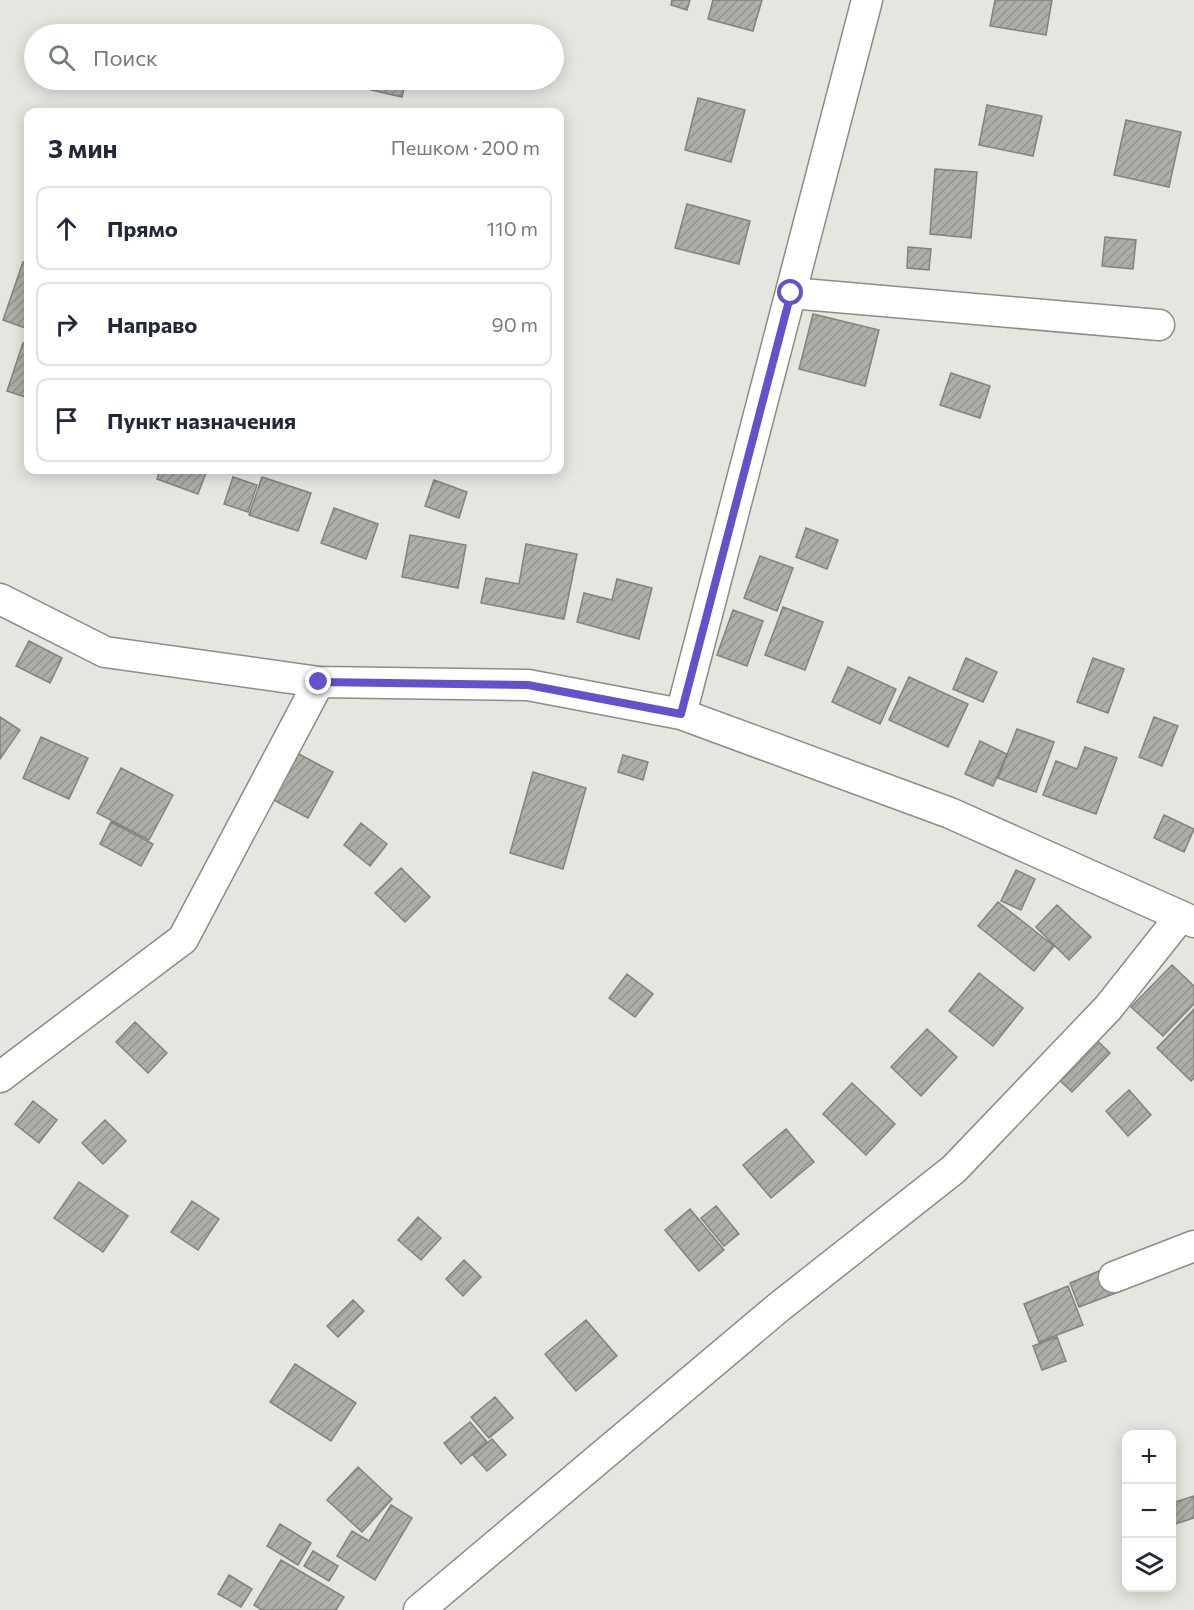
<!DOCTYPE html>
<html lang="ru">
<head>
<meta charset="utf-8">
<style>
  body { margin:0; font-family:Commissioner,sans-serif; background:#f6f6f7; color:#1f2937 }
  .controls { position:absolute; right:18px; bottom:18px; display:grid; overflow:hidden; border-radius:12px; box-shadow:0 3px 15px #0003 }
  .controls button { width:54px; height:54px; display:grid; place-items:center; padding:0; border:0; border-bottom:2px solid #e0e1e3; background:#fff; color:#1f2937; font:30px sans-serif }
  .stop { position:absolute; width:18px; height:18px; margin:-14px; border:4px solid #6352cb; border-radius:50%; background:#fff }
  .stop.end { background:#6352cb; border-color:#fff; box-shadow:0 2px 6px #0008 }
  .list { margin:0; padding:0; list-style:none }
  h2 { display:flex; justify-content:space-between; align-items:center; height:78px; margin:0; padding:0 24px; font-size:26px }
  h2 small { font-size:20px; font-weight:400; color:#747a83 }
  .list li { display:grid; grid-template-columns:39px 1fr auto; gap:18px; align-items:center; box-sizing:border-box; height:84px; margin:0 12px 12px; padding:0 12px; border:2px solid #e0e1e3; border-radius:12px }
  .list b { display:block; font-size:22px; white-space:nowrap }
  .list em { font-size:20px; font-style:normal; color:#747a83 }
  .icon { flex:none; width:33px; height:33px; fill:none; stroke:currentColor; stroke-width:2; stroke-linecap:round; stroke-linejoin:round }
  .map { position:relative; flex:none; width:1194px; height:1610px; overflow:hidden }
  .search { position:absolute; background:#fff; box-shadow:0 3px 15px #0003; left:24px; top:24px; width:540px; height:66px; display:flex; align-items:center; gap:15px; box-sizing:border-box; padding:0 21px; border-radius:33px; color:#747a83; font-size:22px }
  .panel { position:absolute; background:#fff; box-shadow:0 3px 15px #0003; left:24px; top:108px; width:540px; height:366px; border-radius:12px }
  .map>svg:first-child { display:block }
  .building { fill:url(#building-hatch); stroke:#83827d; stroke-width:1.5 }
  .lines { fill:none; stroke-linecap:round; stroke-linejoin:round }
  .minor-casing { stroke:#8d8c87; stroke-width:33 }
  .minor { stroke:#fff; stroke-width:30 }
  .route { stroke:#6352cb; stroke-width:8 }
</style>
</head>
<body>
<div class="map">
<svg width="1194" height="1610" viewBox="0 0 1194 1610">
  <defs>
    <pattern id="building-hatch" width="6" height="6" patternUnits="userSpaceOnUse" patternTransform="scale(1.5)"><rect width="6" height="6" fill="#aeada8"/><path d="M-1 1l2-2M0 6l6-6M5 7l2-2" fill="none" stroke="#94948f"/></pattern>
  </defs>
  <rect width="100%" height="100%" fill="#e6e5e0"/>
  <!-- building -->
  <path class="building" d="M 672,0 L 690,0 L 687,10 L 671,5 Z
    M 713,0 L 762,0 L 753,31 L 708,19 Z
    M 995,0 L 1052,0 L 1046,35 L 990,26 Z
    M 373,80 L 406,80 L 402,97 L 371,90 Z
    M 698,98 L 745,110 L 731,162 L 685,150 Z
    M 987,105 L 1042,116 L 1033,156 L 979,145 Z
    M 1126,120 L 1181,132 L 1169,187 L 1114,175 Z
    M 935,169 L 977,172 L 971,238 L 930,234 Z
    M 687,204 L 750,221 L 739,264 L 675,248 Z
    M 1105,237 L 1136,240 L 1133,269 L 1102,266 Z
    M 908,247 L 931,249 L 929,270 L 907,268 Z
    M 23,262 L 28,264 L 28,329 L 3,320 Z
    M 813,314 L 879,330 L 865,386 L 799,369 Z
    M 23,343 L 28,345 L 28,398 L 7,391 Z
    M 951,373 L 990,386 L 980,418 L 940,405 Z
    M 160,470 L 207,470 L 198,494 L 157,479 Z
    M 233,477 L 257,485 L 248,512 L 224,504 Z
    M 262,477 L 311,493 L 298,531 L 249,515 Z
    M 434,480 L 467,492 L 459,518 L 425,506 Z
    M 334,508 L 378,524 L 366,559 L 321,543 Z
    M 806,528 L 838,540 L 827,569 L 796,557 Z
    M 410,535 L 466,545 L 458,588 L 402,577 Z
    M 526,544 L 577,554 L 564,619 L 481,603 L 486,578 L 519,584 Z
    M 760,556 L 793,568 L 777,611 L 744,598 Z
    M 617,579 L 652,588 L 639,639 L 577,622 L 584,593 L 612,600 Z
    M 783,607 L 823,622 L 805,670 L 765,655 Z
    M 733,610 L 763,621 L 747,666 L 717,655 Z
    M 29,641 L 62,658 L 50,683 L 16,666 Z
    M 966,658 L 997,672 L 983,702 L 953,689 Z
    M 1093,658 L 1124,669 L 1108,713 L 1077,702 Z
    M 848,667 L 896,689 L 880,724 L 832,702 Z
    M 909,677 L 968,704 L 948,747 L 889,720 Z
    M 0,717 L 20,730 L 0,759 Z
    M 1154,717 L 1178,726 L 1162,766 L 1139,757 Z
    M 1017,729 L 1054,742 L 1036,792 L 998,778 Z
    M 41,737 L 88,758 L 69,799 L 23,778 Z
    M 980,741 L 1007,754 L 993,786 L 965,774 Z
    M 1085,747 L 1117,758 L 1096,814 L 1043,795 L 1056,761 L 1077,769 Z
    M 291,750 L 333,772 L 308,818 L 266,796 Z
    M 623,755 L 648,762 L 643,780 L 618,772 Z
    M 121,768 L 173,795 L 149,840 L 97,813 Z
    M 533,772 L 586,788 L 563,869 L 510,853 Z
    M 1164,815 L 1194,829 L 1184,852 L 1154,838 Z
    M 111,822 L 153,844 L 141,866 L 100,844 Z
    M 361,823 L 387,844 L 370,866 L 344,845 Z
    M 401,868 L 430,897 L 405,922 L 375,893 Z
    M 1016,870 L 1035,879 L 1021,910 L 1001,901 Z
    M 998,902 L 1054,946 L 1034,971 L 978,926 Z
    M 1057,905 L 1091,937 L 1069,960 L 1036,927 Z
    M 1172,965 L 1194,986 L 1194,1004 L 1163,1036 L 1131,1007 Z
    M 979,973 L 1023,1008 L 993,1046 L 949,1011 Z
    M 627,974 L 653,994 L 635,1017 L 609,998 Z
    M 1194,1009 L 1194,1078 L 1191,1081 L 1157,1048 Z
    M 135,1022 L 167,1053 L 148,1073 L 116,1042 Z
    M 927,1029 L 957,1057 L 921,1096 L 891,1067 Z
    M 1087,1031 L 1110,1053 L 1072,1092 L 1049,1070 Z
    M 852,1083 L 895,1124 L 866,1155 L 823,1114 Z
    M 1129,1090 L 1151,1115 L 1128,1136 L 1106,1111 Z
    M 33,1101 L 57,1120 L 39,1143 L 15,1124 Z
    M 105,1120 L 126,1141 L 103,1164 L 82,1143 Z
    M 786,1129 L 814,1162 L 771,1198 L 743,1165 Z
    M 79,1182 L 128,1216 L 103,1252 L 54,1218 Z
    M 192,1201 L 219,1219 L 198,1250 L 171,1232 Z
    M 716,1206 L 739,1234 L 724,1246 L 701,1218 Z
    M 690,1209 L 724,1250 L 699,1271 L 665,1230 Z
    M 418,1217 L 441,1238 L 421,1260 L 398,1240 Z
    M 464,1260 L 481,1277 L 463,1296 L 446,1279 Z
    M 1116,1264 L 1126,1289 L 1079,1307 L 1070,1283 Z
    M 1068,1286 L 1083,1325 L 1039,1342 L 1024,1304 Z
    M 353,1300 L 364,1311 L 338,1337 L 327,1326 Z
    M 586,1320 L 617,1356 L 576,1391 L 545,1354 Z
    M 1057,1337 L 1066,1361 L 1042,1370 L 1033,1346 Z
    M 295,1364 L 356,1403 L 331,1441 L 270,1402 Z
    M 495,1397 L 513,1418 L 489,1438 L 471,1417 Z
    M 470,1422 L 487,1442 L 461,1464 L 444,1443 Z
    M 492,1439 L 506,1455 L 487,1471 L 473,1455 Z
    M 358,1467 L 392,1499 L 362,1532 L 327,1500 Z
    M 1194,1496 L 1194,1518 L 1172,1525 L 1172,1503 Z
    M 391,1505 L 412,1518 L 375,1580 L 337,1556 L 352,1531 L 369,1541 Z
    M 280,1524 L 311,1543 L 298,1565 L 267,1546 Z
    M 313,1551 L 338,1566 L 329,1581 L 304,1566 Z
    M 281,1560 L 344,1597 L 336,1610 L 262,1610 L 254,1605 Z
    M 229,1575 L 252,1589 L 241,1607 L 218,1594 Z"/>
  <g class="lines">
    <!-- minor casing -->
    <g class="minor-casing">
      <path id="minor" d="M 791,293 L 1159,325
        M 0,599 L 105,652 L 319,682 L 528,685 L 681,714 L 950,813 L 1194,922
        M 681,714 L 867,0
        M 0,1077 L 183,939 L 319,682
        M 1114,1277 L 1194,1246
        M 419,1610 L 779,1307 L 954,1169 L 1108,1008 L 1181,916"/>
    </g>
    <!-- minor -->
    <use href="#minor" class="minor"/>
  </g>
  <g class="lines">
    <!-- route -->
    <path class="route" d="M 319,682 L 528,685 L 681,714 L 791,293"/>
  </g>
</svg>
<div class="controls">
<button>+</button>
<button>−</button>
<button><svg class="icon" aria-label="layers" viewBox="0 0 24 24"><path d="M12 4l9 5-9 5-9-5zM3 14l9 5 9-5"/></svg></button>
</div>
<div class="stop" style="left:791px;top:293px"></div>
<div class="stop end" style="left:319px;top:682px"></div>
<div class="search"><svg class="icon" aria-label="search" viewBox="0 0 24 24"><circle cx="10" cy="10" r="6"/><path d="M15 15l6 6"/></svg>Поиск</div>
<section class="panel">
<h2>3 мин<small>Пешком · 200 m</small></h2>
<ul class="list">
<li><svg class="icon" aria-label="ahead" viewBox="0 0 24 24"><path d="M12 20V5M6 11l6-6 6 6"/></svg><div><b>Прямо</b></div><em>110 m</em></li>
<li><svg class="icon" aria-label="right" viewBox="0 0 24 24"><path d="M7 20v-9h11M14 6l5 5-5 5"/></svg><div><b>Направо</b></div><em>90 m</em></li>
<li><svg class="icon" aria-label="arrive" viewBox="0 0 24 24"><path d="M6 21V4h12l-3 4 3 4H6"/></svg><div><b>Пункт назначения</b></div></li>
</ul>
</section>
</div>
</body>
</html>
